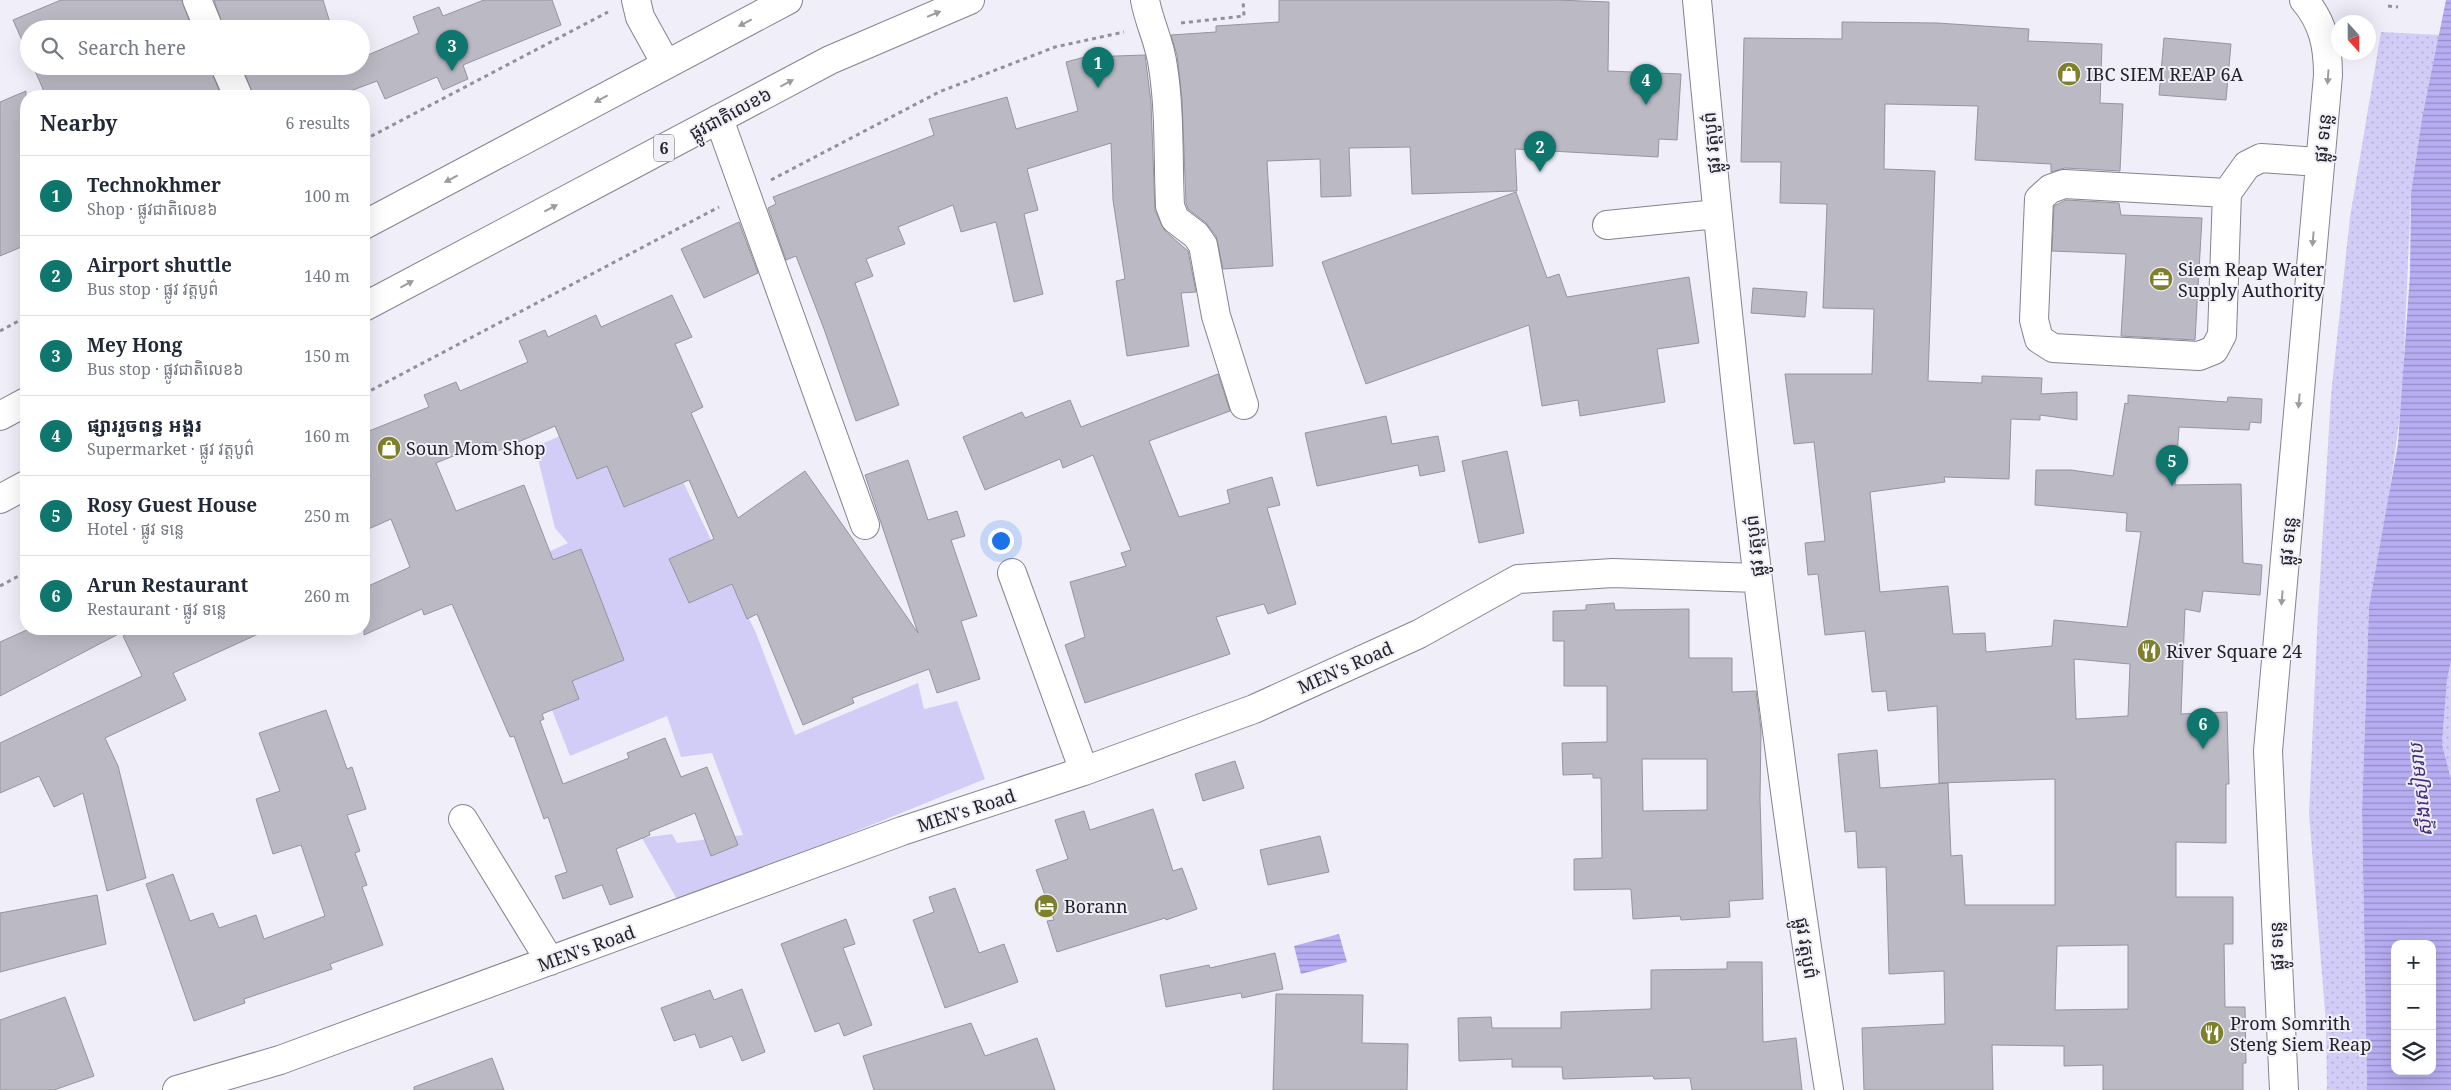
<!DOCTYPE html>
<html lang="en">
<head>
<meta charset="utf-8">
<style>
  body { margin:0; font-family:"Noto Serif","Noto Sans Khmer",serif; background:#f6f6f7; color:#1f2937 }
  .controls { position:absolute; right:15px; bottom:15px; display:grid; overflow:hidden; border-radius:10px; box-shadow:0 5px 20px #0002 }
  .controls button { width:45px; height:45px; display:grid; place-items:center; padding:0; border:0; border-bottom:1px solid #e0e1e3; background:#fff; color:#1f2937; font:25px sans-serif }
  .compass { position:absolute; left:2331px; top:15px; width:45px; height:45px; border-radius:50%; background:#fff; box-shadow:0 5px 20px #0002; rotate:159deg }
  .you { position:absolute; left:1000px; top:540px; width:18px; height:18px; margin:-12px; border:4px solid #fff; border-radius:50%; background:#1a73e8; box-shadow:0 0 0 8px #1a73e833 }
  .badge { display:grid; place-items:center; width:32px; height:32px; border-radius:50%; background:#0f766e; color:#fff; font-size:16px; font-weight:700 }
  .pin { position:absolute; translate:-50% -41px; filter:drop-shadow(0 1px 2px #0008) }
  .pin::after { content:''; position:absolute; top:26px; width:18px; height:15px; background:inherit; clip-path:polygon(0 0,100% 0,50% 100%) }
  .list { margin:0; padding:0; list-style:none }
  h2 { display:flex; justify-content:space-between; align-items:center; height:65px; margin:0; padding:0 20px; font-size:21px }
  h2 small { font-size:16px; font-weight:400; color:#747a83 }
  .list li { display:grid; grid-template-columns:32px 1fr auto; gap:15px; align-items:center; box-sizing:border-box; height:80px; padding:0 20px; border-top:1px solid #e0e1e3 }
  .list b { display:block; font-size:19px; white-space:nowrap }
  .list p { margin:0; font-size:16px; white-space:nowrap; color:#747a83 }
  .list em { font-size:16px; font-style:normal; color:#747a83 }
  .icon { flex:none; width:28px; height:28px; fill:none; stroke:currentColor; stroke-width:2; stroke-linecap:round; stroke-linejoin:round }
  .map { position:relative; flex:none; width:2451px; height:1090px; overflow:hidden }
  .search { position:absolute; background:#fff; box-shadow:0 5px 20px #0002; left:20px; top:20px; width:350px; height:55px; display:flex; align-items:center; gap:12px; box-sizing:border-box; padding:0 18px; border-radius:28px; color:#747a83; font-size:19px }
  .panel { position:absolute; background:#fff; box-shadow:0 5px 20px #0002; left:20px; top:90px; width:350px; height:545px; border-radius:20px }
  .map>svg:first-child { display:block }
  .park { fill:url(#park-dots) }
  .garden { fill:#d2cdf7 }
  .water { fill:url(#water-rules); fill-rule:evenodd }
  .building { fill:#bab9c4; stroke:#95949f; fill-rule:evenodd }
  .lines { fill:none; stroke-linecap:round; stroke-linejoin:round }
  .minor-casing { stroke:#84838e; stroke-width:30 }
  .major-casing { stroke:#84838e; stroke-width:30 }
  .path { stroke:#929199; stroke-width:3; stroke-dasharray:4 4; stroke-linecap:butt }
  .minor { stroke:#fff; stroke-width:28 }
  .major { stroke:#fff; stroke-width:28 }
  .oneway { fill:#9c9c9d }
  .labels { text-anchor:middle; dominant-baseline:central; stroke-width:4; stroke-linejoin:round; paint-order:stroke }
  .shield { fill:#efeef9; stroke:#605f65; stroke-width:1 }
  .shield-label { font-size:16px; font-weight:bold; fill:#232226 }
  .poi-label { font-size:18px; fill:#232226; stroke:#efeef9; text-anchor:start }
  .street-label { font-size:18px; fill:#232226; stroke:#efeef9 }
  .water-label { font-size:19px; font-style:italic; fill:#432e7d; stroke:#efeef9 }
</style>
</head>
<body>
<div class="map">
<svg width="2451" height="1090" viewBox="0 0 2451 1090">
  <defs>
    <pattern id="park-dots" width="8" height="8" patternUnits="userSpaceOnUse" patternTransform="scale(1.25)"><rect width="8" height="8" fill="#d2cdf7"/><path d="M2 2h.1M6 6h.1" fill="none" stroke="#b4b0d4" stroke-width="1.8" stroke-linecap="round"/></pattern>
    <pattern id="water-rules" width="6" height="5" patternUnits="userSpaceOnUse" patternTransform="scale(1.25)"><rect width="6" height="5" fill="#b7adf2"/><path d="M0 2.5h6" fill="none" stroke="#948cc4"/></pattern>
  </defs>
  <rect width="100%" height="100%" fill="#efeef9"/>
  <!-- park -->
  <path class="park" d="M 2381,32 L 2440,35 L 2422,118 L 2411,193 L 2402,401 L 2389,496 L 2369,606 L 2362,811 L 2367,1090 L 2327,1090 L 2326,1024 L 2309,813 L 2318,612 L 2331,395 L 2350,217 Z
    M 2451,661 L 2451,779 L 2442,744 L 2447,680 Z"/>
  <!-- garden -->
  <path class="garden" d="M 643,399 L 756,633 L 795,735 L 918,683 L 924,709 L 957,701 L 985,779 L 785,860 L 678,901 L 642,838 L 672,834 L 677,843 L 743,835 L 712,753 L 681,757 L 667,716 L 570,756 L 499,575 L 568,543 L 555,528 L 535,447 Z"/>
  <!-- water -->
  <path class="water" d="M 2446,0 L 2451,0 L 2451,661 L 2447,680 L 2442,744 L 2451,779 L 2451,1090 L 2367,1090 L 2362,811 L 2369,606 L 2398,444 L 2410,274 L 2411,193 L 2422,118 ZM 2395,944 L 2432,944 L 2432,1071 L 2395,1071 Z
    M 1339,934 L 1347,962 L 1301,974 L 1294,946 Z"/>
  <!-- building -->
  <path class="building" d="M 61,0 L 182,0 L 192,29 L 29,29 L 29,56 L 13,20 Z
    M 214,0 L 323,0 L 332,29 L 224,29 Z
    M 484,0 L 552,0 L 561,25 L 463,65 L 468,79 L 443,90 L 437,77 L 385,99 L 377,81 L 337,96 L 253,96 L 242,66 L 361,66 L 361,58 L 419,33 L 413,17 L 439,7 L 443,16 Z
    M 1279,0 L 1556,0 L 1609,2 L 1608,71 L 1681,74 L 1677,140 L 1659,139 L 1658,157 L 1515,149 L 1517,191 L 1412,194 L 1410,147 L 1349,148 L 1351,196 L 1321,197 L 1320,159 L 1267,161 L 1273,266 L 1223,269 L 1216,236 L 1206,223 L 1188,209 L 1186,203 L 1182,99 L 1177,55 L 1171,35 L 1216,32 L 1216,26 L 1279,22 Z
    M 1842,22 L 1937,23 L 2029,29 L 2028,41 L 2102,44 L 2100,103 L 2123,104 L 2120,171 L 2065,168 L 2051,172 L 2051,164 L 1975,160 L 1978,106 L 1885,104 L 1884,169 L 1935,171 L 1928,381 L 1982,383 L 1982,376 L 2042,378 L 2041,394 L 2077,392 L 2077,420 L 2040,415 L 2040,420 L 2011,419 L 2009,479 L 1944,477 L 1945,482 L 1870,492 L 1880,592 L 1948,586 L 1953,634 L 1985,633 L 1986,652 L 2052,646 L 2054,620 L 2127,627 L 2141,532 L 2126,531 L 2127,513 L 2035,505 L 2036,470 L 2071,470 L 2113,476 L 2125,403 L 2128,404 L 2128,395 L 2227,402 L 2228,397 L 2262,399 L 2261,423 L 2250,422 L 2249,430 L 2179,427 L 2175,485 L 2241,484 L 2243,563 L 2262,565 L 2260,595 L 2203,591 L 2200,612 L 2185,609 L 2181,714 L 2227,712 L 2229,784 L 2226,784 L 2226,843 L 2176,842 L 2176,897 L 2233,897 L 2233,944 L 2224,944 L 2225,1007 L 2245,1007 L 2246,1063 L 2243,1063 L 2243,1090 L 2103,1090 L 2103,1065 L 2064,1066 L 2064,1046 L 1992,1045 L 1993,1090 L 1864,1090 L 1862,1028 L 1945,1024 L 1944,971 L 1889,974 L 1886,867 L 1858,868 L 1856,831 L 1845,832 L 1838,754 L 1877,750 L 1880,788 L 1948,783 L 1951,856 L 1962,855 L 1965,905 L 2055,905 L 2055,779 L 1939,783 L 1937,706 L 1888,711 L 1886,691 L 1872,692 L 1865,631 L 1825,635 L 1818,574 L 1808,575 L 1805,543 L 1825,541 L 1814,442 L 1794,444 L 1785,374 L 1872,374 L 1874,309 L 1823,308 L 1827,204 L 1780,203 L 1781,162 L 1741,162 L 1744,38 L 1842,39 ZM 2074,659 L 2130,664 L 2128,716 L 2076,719 ZM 2128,945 L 2128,1009 L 2055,1010 L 2057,946 Z
    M 2164,38 L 2231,44 L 2226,100 L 2159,95 Z
    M 1145,55 L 1151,102 L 1155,211 L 1165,231 L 1188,251 L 1196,292 L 1181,293 L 1189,346 L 1127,356 L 1116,281 L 1125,279 L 1113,200 L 1111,143 L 1027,169 L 1038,210 L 1024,214 L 1043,294 L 1014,302 L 996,222 L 961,232 L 953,205 L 898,227 L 905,244 L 866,259 L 873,276 L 855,283 L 899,405 L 856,421 L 824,329 L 796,256 L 786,260 L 768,208 L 776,204 L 773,197 L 934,135 L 929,119 L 1007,97 L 1016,129 L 1078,111 L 1066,62 L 1085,57 Z
    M 33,66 L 210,66 L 221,96 L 46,96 Z
    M 26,91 L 26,245 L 0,256 L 0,102 Z
    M 1516,192 L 1547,278 L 1559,274 L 1567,297 L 1689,277 L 1699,343 L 1657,349 L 1665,402 L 1580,416 L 1578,400 L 1542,406 L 1529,325 L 1366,384 L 1322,262 Z
    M 2066,200 L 2119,203 L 2121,215 L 2202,218 L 2195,340 L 2121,336 L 2126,254 L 2052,251 L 2054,206 Z
    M 739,222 L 758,273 L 704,298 L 681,249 Z
    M 1753,288 L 1807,292 L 1805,317 L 1751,313 Z
    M 672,295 L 692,337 L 675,344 L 703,407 L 691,413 L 738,518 L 805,471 L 918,633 L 865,475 L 908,460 L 928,520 L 957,511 L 965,536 L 951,540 L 977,616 L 961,621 L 980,679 L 937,693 L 929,669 L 852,698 L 854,703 L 803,725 L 757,614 L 747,619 L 732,584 L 689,603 L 669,559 L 714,539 L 689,480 L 624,507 L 607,466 L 577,479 L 555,426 L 493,453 L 488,442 L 436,463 L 456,511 L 524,485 L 553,560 L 581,549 L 593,579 L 624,660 L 572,681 L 579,699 L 542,714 L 544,719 L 540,721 L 563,784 L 629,758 L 627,753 L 665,738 L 681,777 L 707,767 L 738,845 L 711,856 L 695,813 L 649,832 L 650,835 L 616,849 L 633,897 L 610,905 L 602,885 L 563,899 L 555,876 L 567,872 L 548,817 L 544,819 L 514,736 L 510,737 L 452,604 L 424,615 L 422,609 L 364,635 L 364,588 L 410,567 L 391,519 L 364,531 L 364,433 L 429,407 L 424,395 L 456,382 L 460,391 L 528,362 L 519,341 L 545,330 L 548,337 L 596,315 L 601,327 Z
    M 1218,374 L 1230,411 L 1149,441 L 1179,517 L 1230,503 L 1227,490 L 1272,477 L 1280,505 L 1267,508 L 1296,604 L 1268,614 L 1264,604 L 1216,617 L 1230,654 L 1085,703 L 1065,645 L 1085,637 L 1070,582 L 1126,566 L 1121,553 L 1131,550 L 1093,455 L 1063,468 L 1060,459 L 985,490 L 963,437 L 1022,412 L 1025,418 L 1070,400 L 1081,427 Z
    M 1386,416 L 1392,444 L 1438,436 L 1445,471 L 1420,476 L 1418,465 L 1317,486 L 1305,433 Z
    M 1507,451 L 1524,533 L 1479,543 L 1462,461 Z
    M 1614,603 L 1615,610 L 1689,609 L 1689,658 L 1732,658 L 1732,692 L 1756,691 L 1761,730 L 1760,799 L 1763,899 L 1729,901 L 1730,917 L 1681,920 L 1680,916 L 1633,919 L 1631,889 L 1574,890 L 1574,859 L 1602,858 L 1601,778 L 1593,778 L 1593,774 L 1563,775 L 1562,743 L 1607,742 L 1607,686 L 1564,686 L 1564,641 L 1553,641 L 1553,611 L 1586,610 L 1586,605 ZM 1642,759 L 1707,759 L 1707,810 L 1643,811 Z
    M 29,629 L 128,629 L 0,696 L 0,642 Z
    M 138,629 L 269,629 L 173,673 L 186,700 L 105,738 L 118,766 L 146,878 L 107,891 L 83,793 L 54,807 L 39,776 L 0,793 L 0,743 L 142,676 L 123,636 Z
    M 326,710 L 347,769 L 352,767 L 366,809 L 347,815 L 360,851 L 355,853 L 367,885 L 362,887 L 383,945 L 330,964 L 332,969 L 244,999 L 245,1003 L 194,1021 L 146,884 L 173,874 L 190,921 L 213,913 L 219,928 L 256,915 L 264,939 L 325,916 L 301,845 L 273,854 L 256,799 L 280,791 L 259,733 Z
    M 1235,761 L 1244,788 L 1203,801 L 1195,774 Z
    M 1153,809 L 1173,871 L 1182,868 L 1197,909 L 1166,920 L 1165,918 L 1057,952 L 1047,921 L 1054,920 L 1036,870 L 1068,859 L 1055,820 L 1084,811 L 1090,830 Z
    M 1320,836 L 1329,872 L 1268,885 L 1260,850 Z
    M 955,888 L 979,953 L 1004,944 L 1018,982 L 945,1008 L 913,920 L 934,912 L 929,897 Z
    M 97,895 L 106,944 L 0,972 L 0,913 Z
    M 846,919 L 855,944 L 843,948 L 872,1025 L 844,1036 L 839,1023 L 815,1032 L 781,944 Z
    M 1275,953 L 1283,989 L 1242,998 L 1241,993 L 1166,1007 L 1160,975 L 1209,965 L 1210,968 Z
    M 1727,962 L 1762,962 L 1763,1042 L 1796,1038 L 1802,1090 L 1692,1090 L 1690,1078 L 1654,1079 L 1653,1076 L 1563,1079 L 1562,1067 L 1512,1067 L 1512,1059 L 1459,1061 L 1458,1018 L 1491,1017 L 1492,1028 L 1561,1028 L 1561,1012 L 1651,1009 L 1651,970 L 1727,969 Z
    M 742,989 L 765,1052 L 742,1061 L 732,1036 L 700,1048 L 695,1034 L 674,1041 L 661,1008 L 710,990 L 714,1000 Z
    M 1276,994 L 1363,995 L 1362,1043 L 1408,1044 L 1407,1090 L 1273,1090 Z
    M 65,997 L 94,1076 L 54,1090 L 0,1090 L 0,1020 Z
    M 971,1023 L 985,1056 L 1037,1038 L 1055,1090 L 874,1090 L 863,1056 Z
    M 492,1058 L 504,1090 L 414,1090 L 414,1087 Z"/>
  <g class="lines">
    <!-- minor casing -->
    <g class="minor-casing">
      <path id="minor" d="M 197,0 L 209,29
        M 636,0 L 640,17 L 666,64
        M 1145,0 C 1149,23 1160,42 1163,67 C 1170,110 1168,162 1170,206 L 1175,219 L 1196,235 L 1203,245 L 1216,316 L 1244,405
        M 1697,0 C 1731,365 1771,729 1829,1090
        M 225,66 L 238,96
        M 719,119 L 865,525
        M 2064,184 L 2227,193 L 2222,335 L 2214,350 L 2199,356 L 2053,348 L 2039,339 L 2034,320 L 2039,199 L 2050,189 Z
        M 2227,193 L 2247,165 L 2261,158 L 2319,162
        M 1607,225 L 1717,214
        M 1012,573 L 1084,771
        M 463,819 L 550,961
        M 177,1090 L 280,1060 L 902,831 L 1084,771 L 1254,709 L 1419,634 L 1518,579 L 1613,573 L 1757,578
        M 2284,1090 L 2268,751 L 2328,75 C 2328,46 2323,22 2304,0"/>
    </g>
    <!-- major casing -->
    <g class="major-casing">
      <path id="major" d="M 364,225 L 788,0
        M 364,307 L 830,60 L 970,0
        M 0,416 L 26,402
        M 0,499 L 26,485"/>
    </g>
    <!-- path -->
    <path class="path" d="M 2388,6 L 2398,7
      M 1181,23 L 1244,16 L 1243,0
      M 364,140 L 608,12
      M 771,180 L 939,92 L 1055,47 L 1124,32
      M 0,331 L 26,317
      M 364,394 L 719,207
      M 0,586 L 26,572"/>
    <!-- minor -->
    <use href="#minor" class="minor"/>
    <!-- major -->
    <use href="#major" class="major"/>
  </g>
  <!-- one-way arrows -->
  <defs><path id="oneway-solid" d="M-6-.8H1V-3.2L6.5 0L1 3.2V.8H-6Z" transform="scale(1.25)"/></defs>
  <g class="oneway">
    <use href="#oneway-solid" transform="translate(934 14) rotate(-22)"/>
    <use href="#oneway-solid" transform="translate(745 23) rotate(152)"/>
    <use href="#oneway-solid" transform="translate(2328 77) rotate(94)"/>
    <use href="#oneway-solid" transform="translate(787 83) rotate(-28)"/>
    <use href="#oneway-solid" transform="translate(601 99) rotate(152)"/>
    <use href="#oneway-solid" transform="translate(451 179) rotate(152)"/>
    <use href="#oneway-solid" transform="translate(551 208) rotate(-28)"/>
    <use href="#oneway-solid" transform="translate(2313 239) rotate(95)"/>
    <use href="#oneway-solid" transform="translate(407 284) rotate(-28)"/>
    <use href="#oneway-solid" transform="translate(2299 401) rotate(95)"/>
    <use href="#oneway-solid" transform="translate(2282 598) rotate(95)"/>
  </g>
  <!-- icons -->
  <defs>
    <g id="shop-disc" transform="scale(1.25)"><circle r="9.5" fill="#7e802a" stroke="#efeef9"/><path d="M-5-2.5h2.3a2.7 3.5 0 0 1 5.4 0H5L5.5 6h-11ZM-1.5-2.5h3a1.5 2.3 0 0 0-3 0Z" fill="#fff"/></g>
    <g id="office-disc" transform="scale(1.25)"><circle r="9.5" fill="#7e802a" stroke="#efeef9"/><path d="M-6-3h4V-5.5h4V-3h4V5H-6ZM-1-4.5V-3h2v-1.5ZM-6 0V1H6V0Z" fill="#fff"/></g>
    <g id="restaurant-disc" transform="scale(1.25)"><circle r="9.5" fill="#7e802a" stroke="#efeef9"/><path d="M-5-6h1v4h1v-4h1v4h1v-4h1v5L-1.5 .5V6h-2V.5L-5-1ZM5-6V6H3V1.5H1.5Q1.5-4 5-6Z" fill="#fff"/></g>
    <g id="hotel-disc" transform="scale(1.25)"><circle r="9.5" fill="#7e802a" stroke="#efeef9"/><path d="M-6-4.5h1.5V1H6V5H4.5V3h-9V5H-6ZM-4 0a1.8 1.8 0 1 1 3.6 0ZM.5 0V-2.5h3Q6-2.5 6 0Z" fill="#fff"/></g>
  </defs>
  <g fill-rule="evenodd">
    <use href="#shop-disc" x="2069" y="74"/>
    <use href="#office-disc" x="2161" y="279"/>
    <use href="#shop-disc" x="389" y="448"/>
    <use href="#restaurant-disc" x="2149" y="651"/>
    <use href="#hotel-disc" x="1046" y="906"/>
    <use href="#restaurant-disc" x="2212" y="1033"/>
  </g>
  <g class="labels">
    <!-- shield labels -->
    <rect class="shield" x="654" y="134.5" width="20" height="27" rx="4"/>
    <g class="shield-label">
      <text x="664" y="148">6</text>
    </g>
    <!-- poi labels -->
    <g class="poi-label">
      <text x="2086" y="74">IBC SIEM REAP 6A</text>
      <text x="2178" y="269">Siem Reap Water<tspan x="2178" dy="21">Supply Authority</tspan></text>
      <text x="406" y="448">Soun Mom Shop</text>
      <text x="2166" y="651">River Square 24</text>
      <text x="1064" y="906">Borann</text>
      <text x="2230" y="1023">Prom Somrith<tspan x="2230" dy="21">Steng Siem Reap</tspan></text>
    </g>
    <!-- street labels -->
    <g class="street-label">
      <text transform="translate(730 113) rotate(-28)">ផ្លូវជាតិលេខ៦</text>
      <text transform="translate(2322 138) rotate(-84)">ផ្លូវ ទន្លេ</text>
      <text transform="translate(1711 143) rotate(-95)">ផ្លូវ វត្តបូព៌</text>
      <text transform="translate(2287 541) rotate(-85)">ផ្លូវ ទន្លេ</text>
      <text transform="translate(1754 546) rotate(-96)">ផ្លូវ វត្តបូព៌</text>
      <text transform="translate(1345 667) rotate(-24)">MEN's Road</text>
      <text transform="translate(966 810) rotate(-18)">MEN's Road</text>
      <text transform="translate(2276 946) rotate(-92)">ផ្លូវ ទន្លេ</text>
      <text transform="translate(586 948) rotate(-20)">MEN's Road</text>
      <text transform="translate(1807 948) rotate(81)">ផ្លូវ វត្តបូព៌</text>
    </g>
    <!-- water labels -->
    <g class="water-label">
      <text transform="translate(2420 790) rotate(-96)">ស្ទឹងសៀមរាប</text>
    </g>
  </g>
</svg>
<div class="controls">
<button>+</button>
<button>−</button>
<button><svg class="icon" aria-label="layers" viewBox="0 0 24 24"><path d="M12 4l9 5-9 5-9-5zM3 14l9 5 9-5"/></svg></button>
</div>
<svg class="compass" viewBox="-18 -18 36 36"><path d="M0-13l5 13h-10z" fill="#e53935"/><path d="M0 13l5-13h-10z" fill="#747a83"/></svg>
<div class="you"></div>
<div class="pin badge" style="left:1098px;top:88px">1</div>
<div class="pin badge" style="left:1540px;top:172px">2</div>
<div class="pin badge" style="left:452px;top:71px">3</div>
<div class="pin badge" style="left:1646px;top:105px">4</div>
<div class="pin badge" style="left:2172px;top:486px">5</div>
<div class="pin badge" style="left:2203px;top:749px">6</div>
<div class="search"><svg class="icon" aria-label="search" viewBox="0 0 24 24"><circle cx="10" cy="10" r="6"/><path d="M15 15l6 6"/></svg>Search here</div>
<section class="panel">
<h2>Nearby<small>6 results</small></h2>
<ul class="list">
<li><span class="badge">1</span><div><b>Technokhmer</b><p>Shop · ផ្លូវជាតិលេខ៦</p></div><em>100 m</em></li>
<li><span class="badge">2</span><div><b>Airport shuttle</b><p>Bus stop · ផ្លូវ វត្តបូព៌</p></div><em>140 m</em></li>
<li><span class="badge">3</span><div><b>Mey Hong</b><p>Bus stop · ផ្លូវជាតិលេខ៦</p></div><em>150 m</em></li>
<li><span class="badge">4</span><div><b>ផ្សាររួចពន្ធ អង្គរ</b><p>Supermarket · ផ្លូវ វត្តបូព៌</p></div><em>160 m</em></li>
<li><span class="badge">5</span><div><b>Rosy Guest House</b><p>Hotel · ផ្លូវ ទន្លេ</p></div><em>250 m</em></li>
<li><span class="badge">6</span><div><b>Arun Restaurant</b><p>Restaurant · ផ្លូវ ទន្លេ</p></div><em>260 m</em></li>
</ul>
</section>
</div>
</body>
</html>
